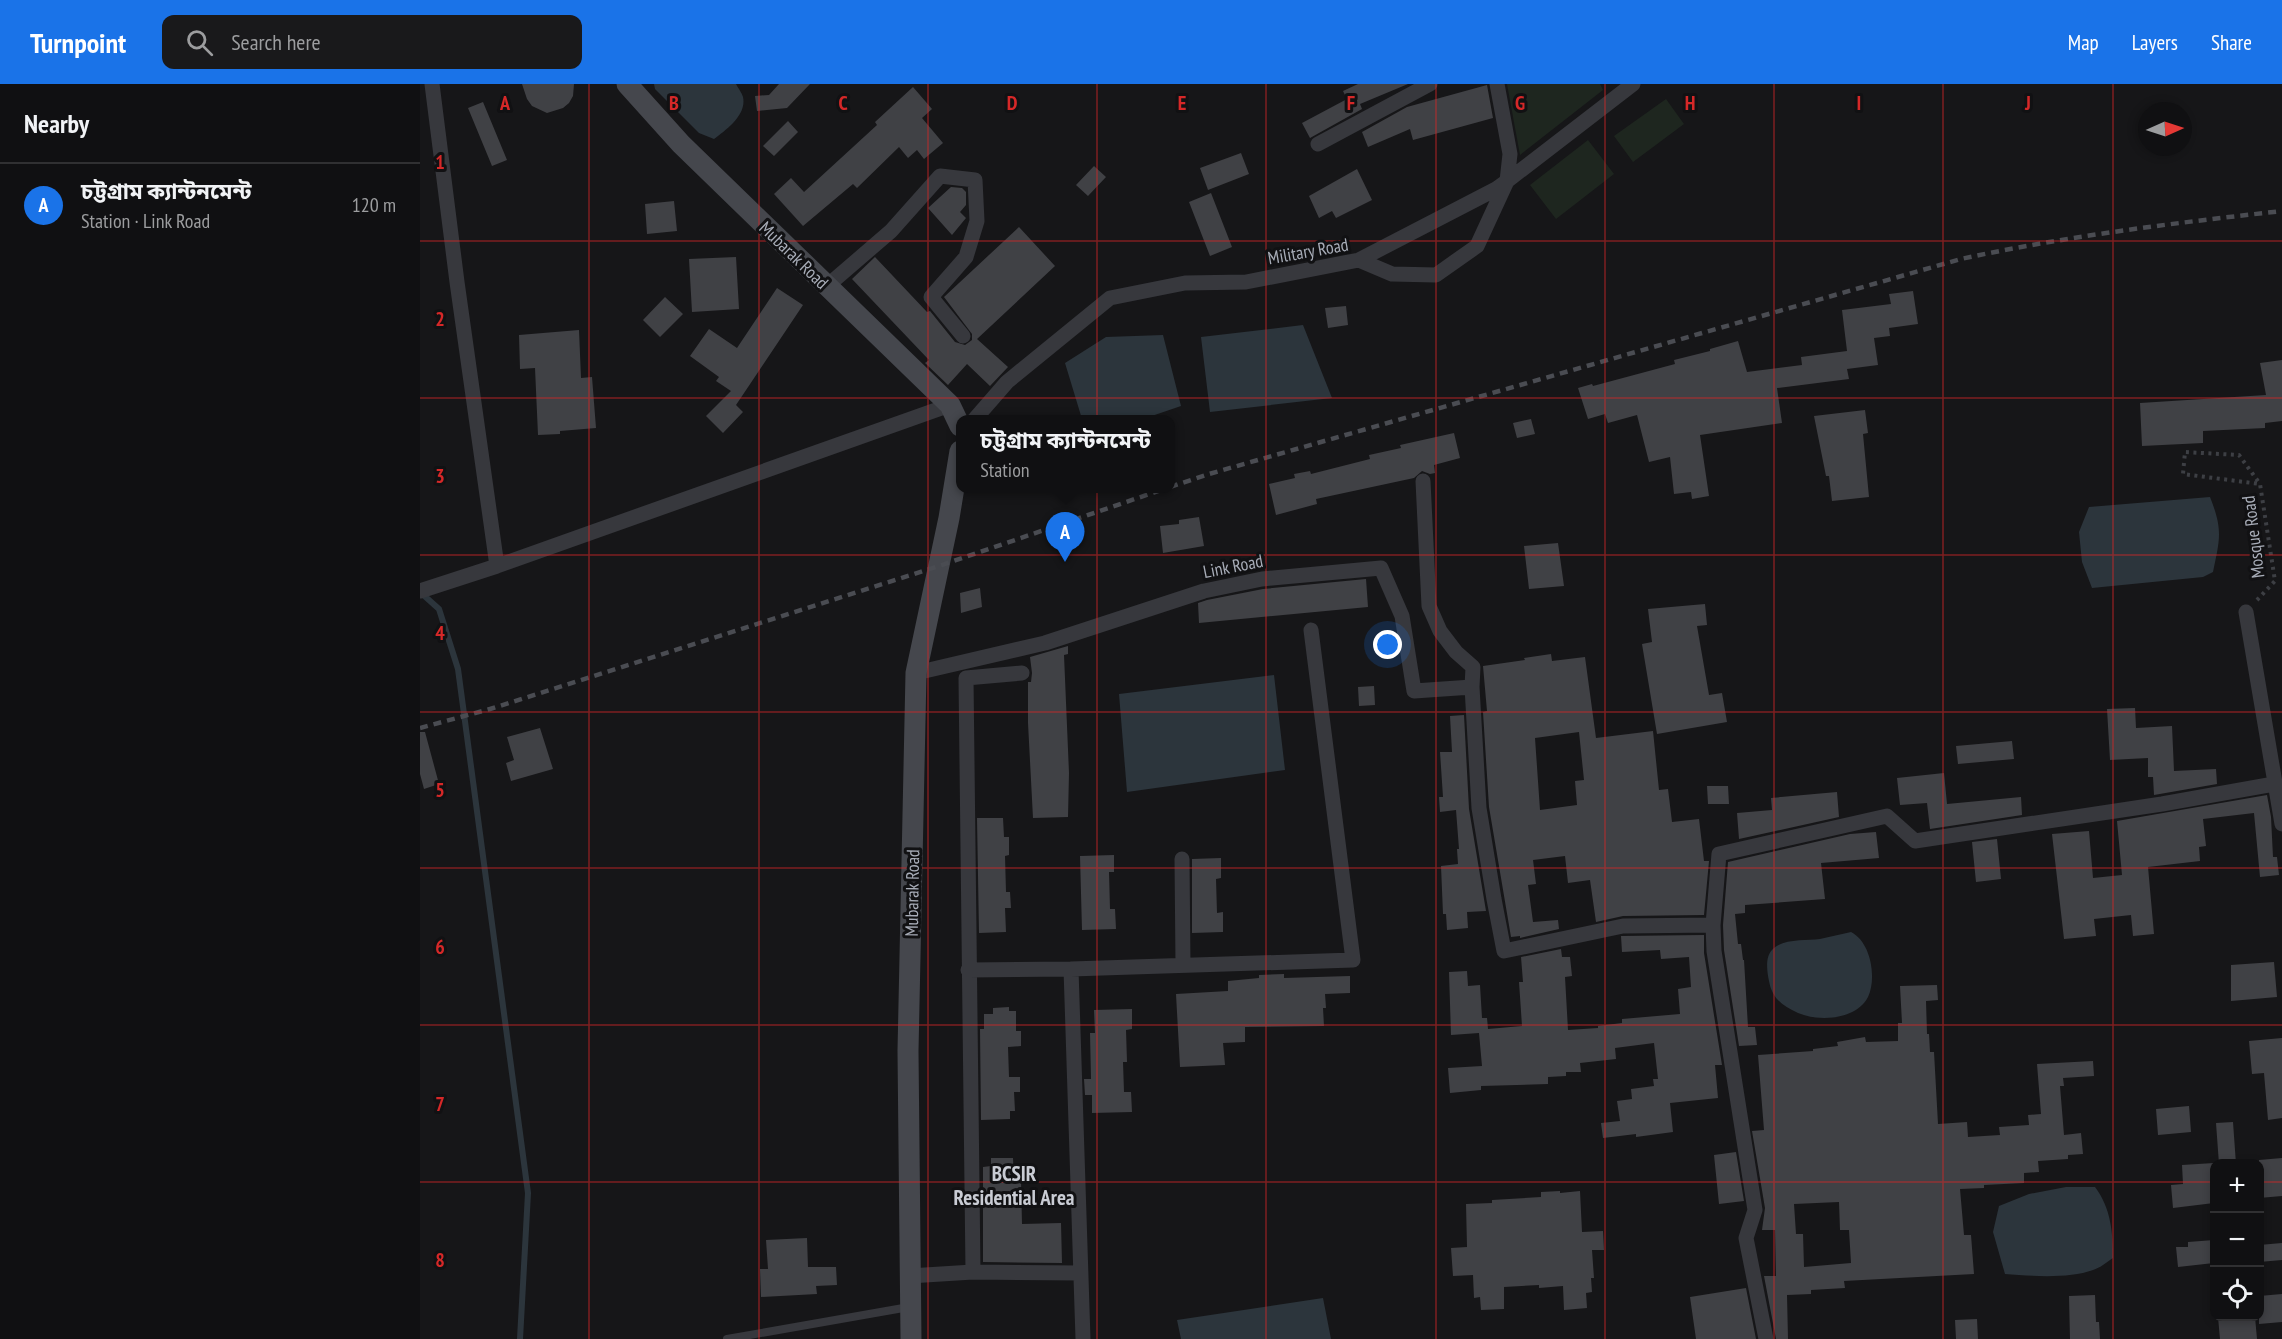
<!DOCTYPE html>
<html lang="en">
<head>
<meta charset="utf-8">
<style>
  body { margin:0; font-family:"PT Sans Narrow","Noto Sans Bengali",sans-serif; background:#19191b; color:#f1f3f6 }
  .controls { position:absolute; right:18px; bottom:18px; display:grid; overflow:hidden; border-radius:12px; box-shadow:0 3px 9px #0003 }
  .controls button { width:54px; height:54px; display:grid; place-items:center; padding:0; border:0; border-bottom:2px solid #303032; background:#101012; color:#f1f3f6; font:30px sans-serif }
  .compass { position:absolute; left:1718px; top:18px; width:54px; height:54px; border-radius:50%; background:#101012; box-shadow:0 3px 9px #0003; rotate:87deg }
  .you { position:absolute; left:968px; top:561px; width:21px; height:21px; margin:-15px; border:4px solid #fff; border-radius:50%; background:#1a73e8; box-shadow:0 0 0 9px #1a73e833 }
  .badge { display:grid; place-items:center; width:39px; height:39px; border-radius:50%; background:#1a73e8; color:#fff; font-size:20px; font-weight:700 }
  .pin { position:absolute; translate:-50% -50px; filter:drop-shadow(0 2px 3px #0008) }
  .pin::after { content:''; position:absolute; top:32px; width:21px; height:18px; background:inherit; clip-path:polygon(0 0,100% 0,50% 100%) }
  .popup { position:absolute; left:536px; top:331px; width:219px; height:78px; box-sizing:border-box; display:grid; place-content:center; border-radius:12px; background:#101012; filter:drop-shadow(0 2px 4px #0005); font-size:20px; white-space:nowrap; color:#9c9d9f }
  .popup b { font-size:22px; color:#f1f3f6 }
  .popup::after { content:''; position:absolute; left:50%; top:100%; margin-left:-12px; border:12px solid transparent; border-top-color:#101012 }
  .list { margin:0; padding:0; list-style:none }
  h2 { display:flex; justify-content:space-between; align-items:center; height:78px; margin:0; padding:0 24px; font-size:26px }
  h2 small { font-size:20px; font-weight:400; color:#9c9d9f }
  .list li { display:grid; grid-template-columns:39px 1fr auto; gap:18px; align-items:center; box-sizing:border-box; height:84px; padding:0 24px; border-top:2px solid #303032 }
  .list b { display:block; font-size:22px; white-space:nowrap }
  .list p { margin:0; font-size:20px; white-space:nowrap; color:#9c9d9f }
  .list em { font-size:20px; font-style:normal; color:#9c9d9f }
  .icon { flex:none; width:33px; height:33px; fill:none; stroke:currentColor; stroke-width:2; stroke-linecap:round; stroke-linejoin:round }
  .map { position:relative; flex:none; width:1862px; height:1255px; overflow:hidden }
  header { display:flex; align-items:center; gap:36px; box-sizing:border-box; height:84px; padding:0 30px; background:#1a73e8; color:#fff }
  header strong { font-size:28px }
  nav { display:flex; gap:33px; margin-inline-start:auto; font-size:21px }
  .search { width:420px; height:54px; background:#19191b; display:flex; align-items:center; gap:15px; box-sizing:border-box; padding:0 21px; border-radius:12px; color:#9c9d9f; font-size:22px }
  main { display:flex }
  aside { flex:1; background:#101012 }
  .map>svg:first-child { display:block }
  .green { fill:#1e261f }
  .water { fill:#2c353c }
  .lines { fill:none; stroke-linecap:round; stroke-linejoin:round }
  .stream { stroke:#2c353c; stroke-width:6 }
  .building { fill:#404145; fill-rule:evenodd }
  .path { stroke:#3d3f44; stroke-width:4; stroke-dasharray:3 4.5; stroke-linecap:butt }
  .lane { stroke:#37383d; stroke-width:8 }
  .street { stroke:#37383d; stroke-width:15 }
  .secondary { stroke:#45474d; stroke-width:21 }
  .rail { stroke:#4a4c52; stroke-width:4.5; stroke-dasharray:8 6; stroke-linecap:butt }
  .grid { fill:none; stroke:#d62828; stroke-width:1.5; stroke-opacity:0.55 }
  .labels { text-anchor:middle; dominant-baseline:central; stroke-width:6; stroke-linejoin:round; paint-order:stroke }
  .street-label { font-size:18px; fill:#a8adb8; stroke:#111113 }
  .quarter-label { font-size:21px; font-weight:bold; fill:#c9ccd4; stroke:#111113 }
  .grid-label { font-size:20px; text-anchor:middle; font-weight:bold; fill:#d62828; stroke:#111113; stroke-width:6; stroke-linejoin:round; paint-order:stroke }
</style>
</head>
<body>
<header>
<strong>Turnpoint</strong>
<div class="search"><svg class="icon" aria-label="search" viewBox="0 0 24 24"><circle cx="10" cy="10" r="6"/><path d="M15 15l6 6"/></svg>Search here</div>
<nav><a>Map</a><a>Layers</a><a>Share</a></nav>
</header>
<main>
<aside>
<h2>Nearby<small></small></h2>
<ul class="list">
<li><span class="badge">A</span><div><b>চট্টগ্রাম ক্যান্টনমেন্ট</b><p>Station · Link Road</p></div><em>120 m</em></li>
</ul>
</aside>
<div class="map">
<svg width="1862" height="1255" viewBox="0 0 1862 1255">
  <rect width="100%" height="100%" fill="#161618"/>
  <!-- green -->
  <path class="green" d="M 1087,0 L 1180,0 L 1183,6 L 1100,71 Z
    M 1246,15 L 1264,40 L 1213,78 L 1194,52 Z
    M 1168,56 L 1194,90 L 1136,135 L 1110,101 Z"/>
  <!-- water -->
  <path class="water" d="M 234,0 L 316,0 C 318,4 322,9 323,13 C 327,31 306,46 294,55 L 279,49 L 235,5 Z
    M 883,241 L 912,314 L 790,328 L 781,253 Z
    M 743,251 L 761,322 L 723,335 L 662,335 L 645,279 L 686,253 Z
    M 1790,413 C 1803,446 1800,454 1793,488 L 1783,493 L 1672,504 L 1662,478 L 1659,448 L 1669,423 Z
    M 854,591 L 865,686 L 707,708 L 699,610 Z
    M 1431,848 C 1451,858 1457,894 1448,913 C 1436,936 1399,938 1378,929 C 1362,922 1352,914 1349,897 C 1347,888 1345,873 1352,866 C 1362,854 1386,857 1400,855 C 1410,853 1421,850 1431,848 Z
    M 1646,1103 L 1675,1103 C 1691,1124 1693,1149 1693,1174 C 1687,1178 1680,1184 1673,1186 C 1649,1195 1610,1192 1585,1190 L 1573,1148 L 1579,1122 L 1609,1110 Z
    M 903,1214 L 911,1255 L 761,1255 L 757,1236 Z"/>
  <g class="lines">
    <!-- stream -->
    <path class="stream" d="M 0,508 L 19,525 L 38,585 L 108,1109 L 100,1255"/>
  </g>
  <!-- building -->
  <path class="building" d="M 102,0 L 154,0 L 153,12 L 149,19 L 143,24 L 127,29 L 112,22 L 107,15 Z
    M 359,0 L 390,0 L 367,24 L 337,27 L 335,12 L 349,11 Z
    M 938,0 L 988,0 L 940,20 L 942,25 L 890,54 L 882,39 L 927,15 L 923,7 Z
    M 1067,1 L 1073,34 L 993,56 L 990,45 L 948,63 L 942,48 L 987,23 Z
    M 493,3 L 512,25 L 502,34 L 523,59 L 504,75 L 497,66 L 488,74 L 479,63 L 437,104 L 433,100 L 383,142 L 354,110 L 371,94 L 384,108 L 457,41 L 455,38 Z
    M 63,18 L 87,76 L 72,82 L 48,24 Z
    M 368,37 L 378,48 L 354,72 L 343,62 Z
    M 821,69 L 829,90 L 788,106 L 780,84 Z
    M 674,82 L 686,93 L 668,112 L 656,101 Z
    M 937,85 L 952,116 L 916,134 L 912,127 L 899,134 L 889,112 Z
    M 531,103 L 542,104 L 546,108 L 546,121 L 540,128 L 546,134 L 532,151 L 508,124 Z
    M 791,109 L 812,163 L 790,172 L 769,118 Z
    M 254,117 L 257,147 L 227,150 L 225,120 Z
    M 599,143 L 635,182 L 557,255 L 588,283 L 570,302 L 547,280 L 528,301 L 505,279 L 509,276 L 432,195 L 455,173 L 507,228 L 510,227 L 535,258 L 545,261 L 552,256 L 552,250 L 524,213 Z
    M 316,173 L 319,225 L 272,228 L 269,175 Z
    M 357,204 L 383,221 L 316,321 L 323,328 L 303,349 L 286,332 L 311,307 L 296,297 L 299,293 L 270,272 L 289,245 L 317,264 Z
    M 1493,207 L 1498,240 L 1469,244 L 1470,252 L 1454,254 L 1458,281 L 1427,285 L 1429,295 L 1357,304 L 1362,339 L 1280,351 L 1289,412 L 1272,415 L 1271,408 L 1254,410 L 1250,373 L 1229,378 L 1217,331 L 1188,339 L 1185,330 L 1168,335 L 1158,304 L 1172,300 L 1173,302 L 1255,280 L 1254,276 L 1290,267 L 1290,265 L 1318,257 L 1327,288 L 1382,281 L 1381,273 L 1427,267 L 1422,226 L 1471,220 L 1469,210 Z
    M 245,213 L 263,230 L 240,253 L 223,236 Z
    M 926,222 L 928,241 L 908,244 L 905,224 Z
    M 159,246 L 161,294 L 172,293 L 176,344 L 140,347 L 140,350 L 118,351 L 115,284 L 100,285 L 99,251 Z
    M 1862,276 L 1862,337 L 1845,339 L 1845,344 L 1783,347 L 1783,359 L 1722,362 L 1720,319 L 1846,311 L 1840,279 Z
    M 1445,326 L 1448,349 L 1443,350 L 1449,413 L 1412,417 L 1409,392 L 1406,392 L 1394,332 Z
    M 1111,335 L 1115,350 L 1097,354 L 1093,339 Z
    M 1034,349 L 1040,374 L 1014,381 L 1015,389 L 1010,390 L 1002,387 L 994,394 L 896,415 L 897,420 L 856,431 L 849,400 L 875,394 L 874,390 L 890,387 L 891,390 L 950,375 L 949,371 L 981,364 L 980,361 Z
    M 779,433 L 784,462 L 743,469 L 740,442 L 759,440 L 759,436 Z
    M 1138,459 L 1144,502 L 1109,505 L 1104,462 Z
    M 946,495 L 948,523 L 779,539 L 778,519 L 787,516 L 843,505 Z
    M 560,504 L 562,523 L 541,529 L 540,509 Z
    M 1285,520 L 1287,541 L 1277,542 L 1289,611 L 1302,609 L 1307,638 L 1237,650 L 1222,560 L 1232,558 L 1228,525 Z
    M 648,562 L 648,570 L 644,571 L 649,689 L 648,733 L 613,734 L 608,639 L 608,598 L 611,598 L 612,589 L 610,573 Z
    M 1131,570 L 1132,577 L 1165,573 L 1176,654 L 1233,647 L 1239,706 L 1248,705 L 1252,738 L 1279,735 L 1284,777 L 1289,777 L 1284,831 L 1203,832 L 1176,838 L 1170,796 L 1148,799 L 1145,772 L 1113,776 L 1116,800 L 1108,801 L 1113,838 L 1138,836 L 1139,845 L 1100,854 L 1100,852 L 1091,853 L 1069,723 L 1063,628 L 1067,627 L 1063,582 L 1105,576 L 1104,574 ZM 1159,648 L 1164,696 L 1155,697 L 1157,721 L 1120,726 L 1115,654 Z
    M 954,602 L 955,621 L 939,622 L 938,603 Z
    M 1715,624 L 1716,644 L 1752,642 L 1754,687 L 1796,685 L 1797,700 L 1734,711 L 1733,693 L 1728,693 L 1728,674 L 1690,676 L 1687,625 Z
    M 1044,631 L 1049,725 L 1066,827 L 1047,828 L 1048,844 L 1027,846 L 1026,830 L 1023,830 L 1021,782 L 1038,780 L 1037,765 L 1039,765 L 1036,726 L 1020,728 L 1019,713 L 1023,713 L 1020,668 L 1032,668 L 1030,632 Z
    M 120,644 L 133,685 L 91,697 L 86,679 L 94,676 L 87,653 Z
    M 0,648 L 5,648 L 19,700 L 4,705 L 0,690 Z
    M 1592,657 L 1594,675 L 1538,680 L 1536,662 Z
    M 1524,689 L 1527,720 L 1601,713 L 1602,731 L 1510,745 L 1507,719 L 1480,721 L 1477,694 Z
    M 1287,702 L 1308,702 L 1309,720 L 1288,720 Z
    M 1417,708 L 1419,733 L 1319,755 L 1317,729 L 1352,726 L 1351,714 Z
    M 1847,711 L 1851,733 L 1853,773 L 1857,773 L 1859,791 L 1840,793 L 1834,729 L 1783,735 L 1786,762 L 1779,763 L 1780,777 L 1728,783 L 1734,850 L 1713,852 L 1711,831 L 1674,835 L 1676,852 L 1644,855 L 1632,750 L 1669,747 L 1673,794 L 1702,791 L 1697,737 Z
    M 557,734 L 583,734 L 584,753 L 589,753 L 589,771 L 585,772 L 586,808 L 590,808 L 591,824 L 585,824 L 586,848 L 559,849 Z
    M 1456,748 L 1459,774 L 1401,779 L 1405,815 L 1325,821 L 1325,829 L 1315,830 L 1318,860 L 1321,860 L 1323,876 L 1324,876 L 1328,943 L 1335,943 L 1337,961 L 1319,962 L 1304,866 L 1303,841 L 1308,778 L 1430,750 Z
    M 1577,755 L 1581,795 L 1556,798 L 1552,758 Z
    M 694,771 L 694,788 L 689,788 L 690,825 L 695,825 L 696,845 L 662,846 L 660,772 Z
    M 801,774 L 801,794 L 796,795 L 797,829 L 803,828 L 803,848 L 772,849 L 772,775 Z
    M 1284,851 L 1284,869 L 1302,981 L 1295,981 L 1298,1014 L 1250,1019 L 1253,1048 L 1216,1053 L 1216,1050 L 1183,1054 L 1181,1039 L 1200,1037 L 1197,1017 L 1212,1015 L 1211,1005 L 1234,1002 L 1233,995 L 1238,995 L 1234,959 L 1195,964 L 1196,975 L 1160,979 L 1161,988 L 1146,988 L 1146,992 L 1128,993 L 1128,1000 L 1061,1002 L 1061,1006 L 1030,1009 L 1028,984 L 1062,982 L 1059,949 L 1031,951 L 1029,888 L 1047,887 L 1048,902 L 1060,901 L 1062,934 L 1067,934 L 1068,945 L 1102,942 L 1099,898 L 1103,898 L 1101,873 L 1141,865 L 1142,873 L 1150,873 L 1152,892 L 1145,893 L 1148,946 L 1178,944 L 1178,942 L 1202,939 L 1202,935 L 1260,930 L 1258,905 L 1271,903 L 1269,873 L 1241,875 L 1240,866 L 1202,868 L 1201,852 Z
    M 1854,878 L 1857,913 L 1811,917 L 1811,881 Z
    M 864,890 L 864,894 L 930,892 L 930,909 L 905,910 L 906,924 L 903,924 L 904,942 L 825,943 L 825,958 L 803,959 L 805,981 L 760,983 L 756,910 L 808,907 L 808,897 L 839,894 L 839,891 Z
    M 1517,901 L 1518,916 L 1506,917 L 1507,950 L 1509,950 L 1510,968 L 1514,968 L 1518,1040 L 1547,1038 L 1548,1053 L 1580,1051 L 1579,1043 L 1609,1041 L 1608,1031 L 1621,1030 L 1617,980 L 1673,977 L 1674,992 L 1643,994 L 1644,1002 L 1640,1002 L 1644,1051 L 1661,1049 L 1663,1070 L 1648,1071 L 1648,1075 L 1618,1077 L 1619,1088 L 1604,1089 L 1604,1099 L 1564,1101 L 1564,1104 L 1540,1105 L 1544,1151 L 1551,1151 L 1554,1190 L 1424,1197 L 1425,1204 L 1391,1206 L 1391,1210 L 1367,1211 L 1368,1255 L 1356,1255 L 1344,1192 L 1356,1192 L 1355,1146 L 1342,1146 L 1345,1124 L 1332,1047 L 1344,1046 L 1338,971 L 1393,967 L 1393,965 L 1418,962 L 1417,958 L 1445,953 L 1446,958 L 1478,957 L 1478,939 L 1482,939 L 1480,902 ZM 1419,1118 L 1420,1146 L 1429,1146 L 1431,1179 L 1384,1183 L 1383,1150 L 1376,1150 L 1374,1120 Z
    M 589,923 L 589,927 L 596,927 L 596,947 L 601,947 L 601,962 L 588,963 L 589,993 L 600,993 L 600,1008 L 594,1008 L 595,1027 L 590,1027 L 590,1035 L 561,1036 L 560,945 L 564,945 L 564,930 L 573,930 L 573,924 Z
    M 712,925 L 712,945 L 706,946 L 707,978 L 703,978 L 704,1008 L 711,1008 L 712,1028 L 672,1029 L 672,1011 L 665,1011 L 664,995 L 671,995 L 670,949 L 675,949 L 674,926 Z
    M 1862,954 L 1862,1034 L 1848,1036 L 1844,989 L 1832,990 L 1829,957 Z
    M 1769,1022 L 1771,1048 L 1738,1051 L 1736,1025 Z
    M 1813,1038 L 1816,1080 L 1799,1080 L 1796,1039 Z
    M 1316,1068 L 1324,1117 L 1299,1120 L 1294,1071 Z
    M 571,1074 L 593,1074 L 594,1097 L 601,1097 L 602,1140 L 641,1139 L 642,1179 L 563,1178 L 563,1083 L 571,1082 Z
    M 1862,1074 L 1862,1112 L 1839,1114 L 1839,1076 Z
    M 1794,1079 L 1794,1119 L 1753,1124 L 1751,1101 L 1763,1100 L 1762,1081 Z
    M 1140,1107 L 1140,1109 L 1160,1107 L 1162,1148 L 1183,1147 L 1184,1166 L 1172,1166 L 1174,1194 L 1171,1194 L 1172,1208 L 1166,1209 L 1167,1224 L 1144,1226 L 1143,1202 L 1119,1204 L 1119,1201 L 1084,1203 L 1084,1225 L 1061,1226 L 1060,1213 L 1054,1214 L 1053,1191 L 1033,1192 L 1031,1164 L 1047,1163 L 1046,1120 L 1072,1119 L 1072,1116 L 1121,1113 L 1121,1108 Z
    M 387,1154 L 388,1183 L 416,1183 L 417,1201 L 396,1202 L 397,1210 L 341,1213 L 340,1185 L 348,1185 L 346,1156 Z
    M 1794,1156 L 1794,1179 L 1758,1183 L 1756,1163 L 1768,1163 L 1768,1158 Z
    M 1862,1159 L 1862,1176 L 1839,1178 L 1839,1161 Z
    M 1326,1204 L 1336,1255 L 1276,1255 L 1270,1213 Z
    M 1862,1210 L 1862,1238 L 1839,1240 L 1839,1212 Z
    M 1675,1211 L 1676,1238 L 1679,1238 L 1680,1255 L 1650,1255 L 1649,1212 Z
    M 1798,1233 L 1835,1233 L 1837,1255 L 1800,1255 Z
    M 1557,1235 L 1558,1255 L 1536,1255 L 1535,1236 Z"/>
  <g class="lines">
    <!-- path -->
    <path class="path" d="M 1837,516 L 1855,497 L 1840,400 L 1763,390 L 1765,368 L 1819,371 L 1840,400"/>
    <!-- lane -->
    <path class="lane" d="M 307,1255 L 489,1223"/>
    <!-- street -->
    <path class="street" d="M 12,0 L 37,198 L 77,482
      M 898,60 L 1010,0
      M 939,176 L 1076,105 L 1087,97 L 1090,70 L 1077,0
      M 406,203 L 471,147 L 520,92 L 555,96 L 557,137 L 546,173 L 511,213 L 543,252
      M 554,336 L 587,298 L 690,214 L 765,199 L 826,198 L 939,176 L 972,190 L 1016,191 L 1057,162 L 1087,97 L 1213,0
      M 1003,397 L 1009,522 L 1020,547 L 1036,568 L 1053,583 L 1052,603 L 1059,724 L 1074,815 L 1084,867 L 1203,842 L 1293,841
      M 0,507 L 77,482 L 530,321
      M 1826,528 L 1862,740
      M 496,589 L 625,559 L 784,507 L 842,495 L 961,484 L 982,532 L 994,607 L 1052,603
      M 762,775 L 763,881
      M 651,885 L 663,1255
      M 548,886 L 651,885 L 933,876 L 891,546
      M 553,1188 L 546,594 L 602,589
      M 489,1192 L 553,1188 L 660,1189
      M 1346,1255 L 1326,1154 L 1335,1126 L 1294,867 L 1293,841 L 1299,770 L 1467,732 L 1495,757 L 1742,720 L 1854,700"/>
    <!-- secondary -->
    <path class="secondary" d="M 207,0 L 261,60 L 530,321 L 540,342
      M 491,1255 L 488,967 L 496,589 L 529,434 L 540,367"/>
    <!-- rail -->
    <path class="rail" d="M 750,403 L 789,390 L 1541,175 C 1647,152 1754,139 1862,127
      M 0,644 L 70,625 L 519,482 L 747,404"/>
  </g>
  <!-- grid -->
  <path class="grid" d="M 169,0 L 169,1255M 339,0 L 339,1255M 508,0 L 508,1255M 677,0 L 677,1255M 846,0 L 846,1255M 1016,0 L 1016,1255M 1185,0 L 1185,1255M 1354,0 L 1354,1255M 1523,0 L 1523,1255M 1693,0 L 1693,1255M 0,157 L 1862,157M 0,314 L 1862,314M 0,471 L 1862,471M 0,628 L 1862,628M 0,784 L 1862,784M 0,941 L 1862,941M 0,1098 L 1794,1098M 1840,1098 L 1862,1098"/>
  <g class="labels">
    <!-- street labels -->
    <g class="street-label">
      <text transform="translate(888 167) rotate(-10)">Military Road</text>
      <text transform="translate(374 171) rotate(44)">Mubarak Road</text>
      <text transform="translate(1833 453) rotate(-97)">Mosque Road</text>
      <text transform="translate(813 482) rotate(-11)">Link Road</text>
      <text transform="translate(492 809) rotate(-89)">Mubarak Road</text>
    </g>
    <!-- quarter labels -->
    <g class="quarter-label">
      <text x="594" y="1089">BCSIR<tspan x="594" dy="24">Residential Area</tspan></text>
    </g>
  </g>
  <g class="grid-label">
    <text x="85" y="26">A</text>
    <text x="254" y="26">B</text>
    <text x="423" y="26">C</text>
    <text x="592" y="26">D</text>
    <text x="762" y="26">E</text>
    <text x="931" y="26">F</text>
    <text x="1100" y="26">G</text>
    <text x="1270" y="26">H</text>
    <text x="1439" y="26">I</text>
    <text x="1608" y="26">J</text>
    <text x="20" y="85">1</text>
    <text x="20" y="242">2</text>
    <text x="20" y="399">3</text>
    <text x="20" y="556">4</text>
    <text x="20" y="713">5</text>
    <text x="20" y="870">6</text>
    <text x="20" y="1027">7</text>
    <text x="20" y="1183">8</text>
  </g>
</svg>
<div class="controls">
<button>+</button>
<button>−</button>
<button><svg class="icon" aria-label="locate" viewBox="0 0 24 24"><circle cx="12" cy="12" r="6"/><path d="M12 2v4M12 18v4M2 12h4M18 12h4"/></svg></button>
</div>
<svg class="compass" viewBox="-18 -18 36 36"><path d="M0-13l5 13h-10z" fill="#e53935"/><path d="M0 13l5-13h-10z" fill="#9c9d9f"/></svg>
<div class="you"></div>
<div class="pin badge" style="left:645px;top:478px">A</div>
<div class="popup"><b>চট্টগ্রাম ক্যান্টনমেন্ট</b>Station</div>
</div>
</main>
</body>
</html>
